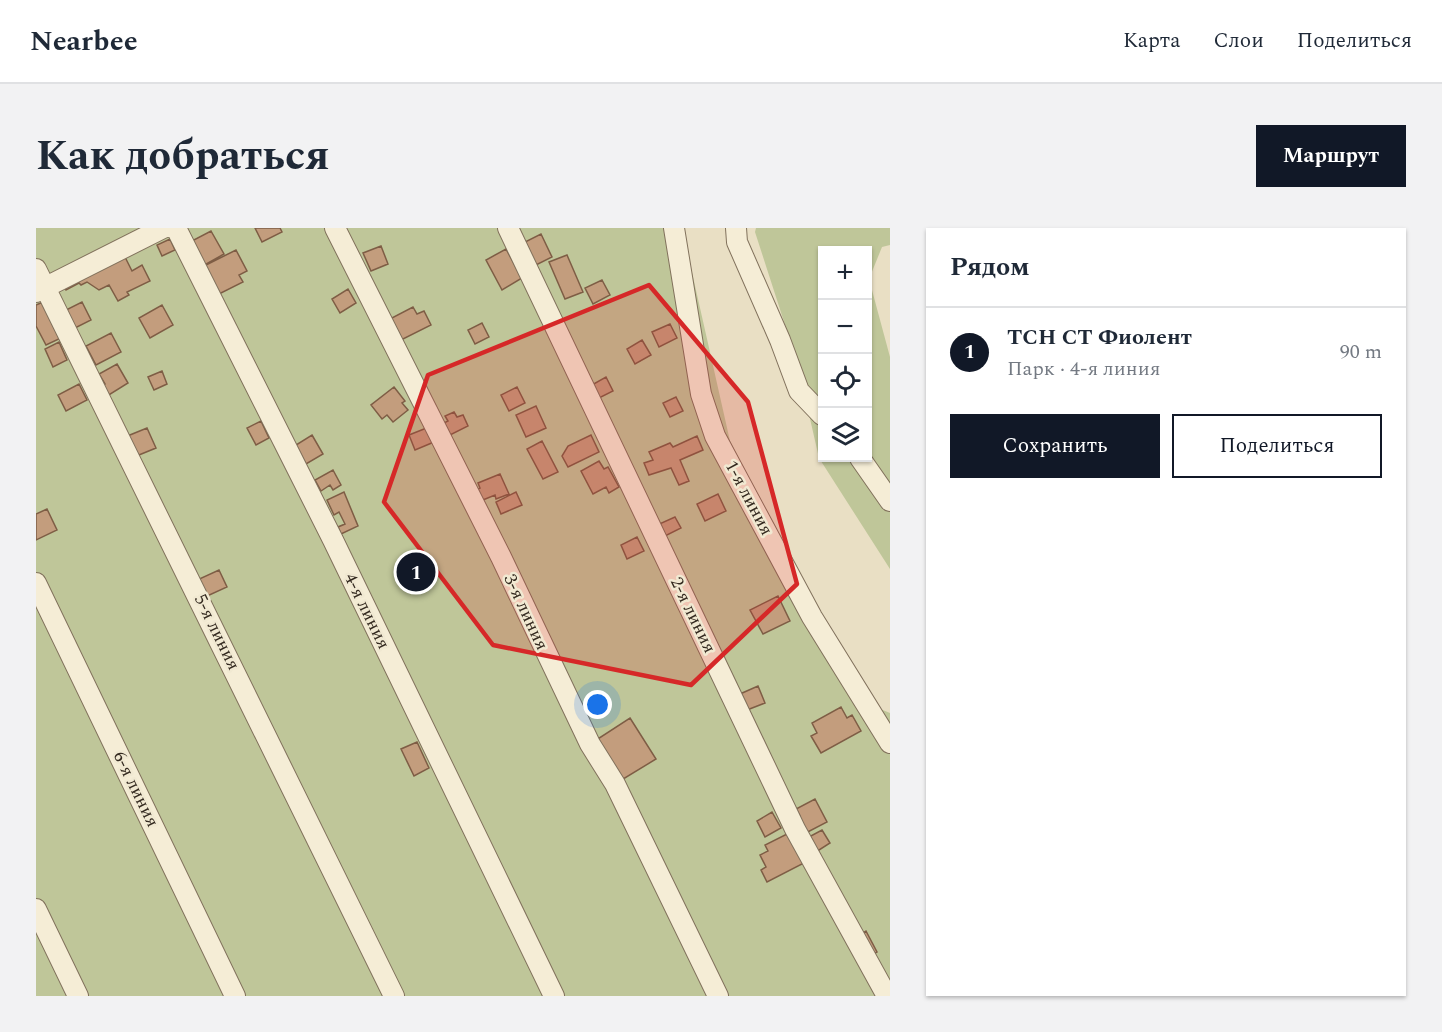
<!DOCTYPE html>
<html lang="ru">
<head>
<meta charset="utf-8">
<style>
  body { margin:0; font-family:Spectral,serif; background:#f2f2f3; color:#1f2937 }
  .controls { position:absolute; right:18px; top:18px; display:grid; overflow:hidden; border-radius:0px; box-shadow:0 2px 4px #0004 }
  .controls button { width:54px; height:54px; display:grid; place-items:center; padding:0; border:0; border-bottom:2px solid #e0e1e3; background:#fff; color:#1f2937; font:30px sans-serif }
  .you { position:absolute; left:562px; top:477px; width:21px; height:21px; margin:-15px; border:4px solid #fff; border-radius:50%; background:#1a73e8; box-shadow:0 0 0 9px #1a73e833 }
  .badge { display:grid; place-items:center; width:39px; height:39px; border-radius:50%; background:#111827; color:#fff; font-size:20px; font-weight:700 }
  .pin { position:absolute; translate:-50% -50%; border:3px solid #fff; box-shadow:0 2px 6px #0006 }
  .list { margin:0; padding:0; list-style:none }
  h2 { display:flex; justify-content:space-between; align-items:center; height:78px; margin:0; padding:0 24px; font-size:26px }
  h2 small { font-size:20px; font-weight:400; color:#747a83 }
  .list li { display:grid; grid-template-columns:39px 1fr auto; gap:18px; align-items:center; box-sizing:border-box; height:90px; padding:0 24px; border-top:2px solid #e0e1e3 }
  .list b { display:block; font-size:22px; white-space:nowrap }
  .list p { margin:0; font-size:20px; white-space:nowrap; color:#747a83 }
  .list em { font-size:20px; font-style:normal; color:#747a83 }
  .actions { display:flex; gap:12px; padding:18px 24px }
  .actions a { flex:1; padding:14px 0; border:2px solid #111827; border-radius:0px; text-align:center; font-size:21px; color:#111827 }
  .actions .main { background:#111827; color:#fff }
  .icon { flex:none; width:33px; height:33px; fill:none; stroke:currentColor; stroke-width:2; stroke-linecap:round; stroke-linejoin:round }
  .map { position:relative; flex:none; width:854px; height:768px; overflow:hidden; border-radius:0px }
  header { display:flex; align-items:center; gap:36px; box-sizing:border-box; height:84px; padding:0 30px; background:#fff; border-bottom:2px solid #e0e1e3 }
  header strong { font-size:28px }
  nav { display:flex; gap:33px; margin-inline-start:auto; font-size:21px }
  .intro { display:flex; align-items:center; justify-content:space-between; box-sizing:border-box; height:144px; padding:0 36px }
  h1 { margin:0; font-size:42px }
  .button { padding:15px 27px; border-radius:0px; background:#111827; color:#fff; font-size:21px; font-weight:700 }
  main { display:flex; gap:36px; padding:0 36px }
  aside { flex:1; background:#fff; border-radius:0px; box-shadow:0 2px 4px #0004 }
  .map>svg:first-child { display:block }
  .green { fill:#bfc699; fill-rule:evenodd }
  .building { fill:#c39d7d; stroke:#7e5d45; stroke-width:1.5 }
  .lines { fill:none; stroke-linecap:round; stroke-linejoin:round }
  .minor-casing { stroke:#81715c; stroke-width:22 }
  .minor { stroke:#f5edd6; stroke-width:20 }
  .marked { fill:#d62828; fill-opacity:0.2; stroke:#d62828; stroke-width:4.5; stroke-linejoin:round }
  .labels { text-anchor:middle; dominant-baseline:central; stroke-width:5; stroke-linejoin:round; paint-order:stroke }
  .street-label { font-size:18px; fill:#33291f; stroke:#f1e9d2 }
</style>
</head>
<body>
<header>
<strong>Nearbee</strong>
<nav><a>Карта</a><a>Слои</a><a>Поделиться</a></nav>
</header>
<div class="intro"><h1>Как добраться</h1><a class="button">Маршрут</a></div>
<main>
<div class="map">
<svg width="854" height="768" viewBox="0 0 854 768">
  <rect width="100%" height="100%" fill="#e9dfc4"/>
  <!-- green -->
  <path class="green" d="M 0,0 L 646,0 L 694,213 L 827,474 L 854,485 L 854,768 L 0,768 Z
    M 720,0 L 854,0 L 854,17 L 846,19 L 833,51 L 854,129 L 854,341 L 783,230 L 761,134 L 719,4 ZM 786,22 L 832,22 L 832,230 L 786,230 Z"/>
  <!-- building -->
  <path class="building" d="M 219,0 L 244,0 L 246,4 L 226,14 Z
    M 175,3 L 188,26 L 165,39 L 152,15 Z
    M 505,6 L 516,29 L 496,39 L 485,16 Z
    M 134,11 L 139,22 L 126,28 L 121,17 Z
    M 345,18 L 352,36 L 335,43 L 327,25 Z
    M 470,21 L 486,50 L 466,62 L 450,32 Z
    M 200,22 L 211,43 L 203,47 L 207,54 L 183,66 L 168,38 Z
    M 531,27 L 547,64 L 529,71 L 513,34 Z
    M 89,29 L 96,43 L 106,37 L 114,53 L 91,64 L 93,67 L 82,73 L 73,57 L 63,62 L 51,54 L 45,57 L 43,55 L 30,62 L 26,52 Z
    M 566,52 L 574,67 L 557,76 L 549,60 Z
    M 312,61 L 320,75 L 304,85 L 296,71 Z
    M 7,74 L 25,110 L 10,117 L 0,98 L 0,77 Z
    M 46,74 L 55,92 L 39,100 L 30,82 Z
    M 126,77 L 137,97 L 114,110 L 103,90 Z
    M 377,79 L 381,86 L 388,83 L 395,97 L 361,114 L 350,93 Z
    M 446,95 L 453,109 L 439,116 L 432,102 Z
    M 634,96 L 641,110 L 623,119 L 616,104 Z
    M 75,105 L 85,124 L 60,137 L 50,118 Z
    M 606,112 L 615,127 L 599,136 L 591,121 Z
    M 23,114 L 31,132 L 17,139 L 9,121 Z
    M 81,136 L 92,155 L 68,170 L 62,160 L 69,156 L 63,146 Z
    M 126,143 L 131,156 L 118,162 L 112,149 Z
    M 570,149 L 577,163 L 561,171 L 554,158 Z
    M 43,156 L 51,172 L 30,183 L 22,167 Z
    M 358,159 L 369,173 L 366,175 L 372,182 L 357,194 L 351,187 L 346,191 L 335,177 Z
    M 481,159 L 489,175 L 473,183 L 465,167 Z
    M 640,169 L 647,183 L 634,189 L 627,175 Z
    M 500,178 L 510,200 L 490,209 L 480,187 Z
    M 418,184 L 421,189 L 427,187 L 432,198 L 412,208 L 406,196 L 412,193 L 409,188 Z
    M 225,193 L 233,210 L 220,217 L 211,200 Z
    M 393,199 L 398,214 L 379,222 L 373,207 Z
    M 111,200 L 120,220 L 98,229 L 89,209 Z
    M 276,207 L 287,226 L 270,236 L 260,217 Z
    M 555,207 L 563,224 L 532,239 L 526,228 L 532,218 Z
    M 661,208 L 667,222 L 644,232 L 653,253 L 643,257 L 635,240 L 613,247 L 608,235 L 617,232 L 613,224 L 634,215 L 637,219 Z
    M 506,213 L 522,244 L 507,251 L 491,221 Z
    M 563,233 L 568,241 L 572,239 L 583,259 L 573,265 L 570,259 L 557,266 L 545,243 Z
    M 297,242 L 305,257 L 297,262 L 294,257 L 285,263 L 279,252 Z
    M 464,246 L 473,266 L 460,271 L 459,267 L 442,274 L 437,263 L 444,260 L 442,255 Z
    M 308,264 L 322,298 L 305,306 L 302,299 L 309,296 L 303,284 L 298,287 L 291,272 Z
    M 480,264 L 486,277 L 465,286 L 460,274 Z
    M 682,266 L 690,283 L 669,293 L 661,276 Z
    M 11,281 L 21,302 L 0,312 L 0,286 Z
    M 639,289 L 645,300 L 627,309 L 621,297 Z
    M 601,309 L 608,323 L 591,331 L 585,317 Z
    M 183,342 L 191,359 L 169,369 L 161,352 Z
    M 742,368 L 754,393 L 727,406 L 714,382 Z
    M 722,458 L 729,475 L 711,482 L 704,466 Z
    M 805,479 L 811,490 L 816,487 L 825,503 L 785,525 L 775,508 L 781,505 L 776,495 Z
    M 594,490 L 620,531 L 579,556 L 554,516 Z
    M 381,514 L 393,540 L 378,548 L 365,521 Z
    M 779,571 L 791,594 L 766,607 L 758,591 L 764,588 L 760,581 Z
    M 736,584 L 745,600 L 729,609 L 721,593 Z
    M 786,602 L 794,615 L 780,624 L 771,610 Z
    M 753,605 L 768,635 L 731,654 L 725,642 L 730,639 L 724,627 L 732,623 L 729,617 Z
    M 830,703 L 841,724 L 833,729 L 822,708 Z"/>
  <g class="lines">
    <!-- minor casing -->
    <g class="minor-casing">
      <path id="minor" d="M 140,0 L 297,312 L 518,768
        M 299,0 L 465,329 L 554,516 L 579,556 L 682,768
        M 472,0 L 759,601 L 851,768
        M 638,0 L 665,166 L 679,208 L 776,389 L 854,515
        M 700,0 L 701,14 L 744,112 L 763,163 L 786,187
        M 0,41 L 358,768
        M 0,64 L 127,0
        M 824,230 L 854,273
        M 0,355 L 199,768
        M 0,681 L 42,768"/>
    </g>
    <!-- minor -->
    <use href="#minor" class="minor"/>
  </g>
  <!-- marked area -->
  <path class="marked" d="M 613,57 L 712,174 L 761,356 L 655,457 L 457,417 L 348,274 L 392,147 Z"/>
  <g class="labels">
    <!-- street labels -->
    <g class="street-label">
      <text transform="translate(713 270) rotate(62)">1-я линия</text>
      <text transform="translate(331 383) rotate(64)">4-я линия</text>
      <text transform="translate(490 384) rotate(65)">3-я линия</text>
      <text transform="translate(657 387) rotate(64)">2-я линия</text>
      <text transform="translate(181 404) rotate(64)">5-я линия</text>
      <text transform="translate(100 561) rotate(64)">6-я линия</text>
    </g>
  </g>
</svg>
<div class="controls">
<button>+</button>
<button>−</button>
<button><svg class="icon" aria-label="locate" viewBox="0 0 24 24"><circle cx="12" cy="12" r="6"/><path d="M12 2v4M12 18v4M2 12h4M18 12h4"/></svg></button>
<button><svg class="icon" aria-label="layers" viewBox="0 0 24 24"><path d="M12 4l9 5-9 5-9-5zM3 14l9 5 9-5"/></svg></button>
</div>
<div class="you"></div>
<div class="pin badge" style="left:380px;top:344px">1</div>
</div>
<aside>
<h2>Рядом<small></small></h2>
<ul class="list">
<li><span class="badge">1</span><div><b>ТСН СТ Фиолент</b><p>Парк · 4-я линия</p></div><em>90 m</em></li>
</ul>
<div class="actions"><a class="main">Сохранить</a><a>Поделиться</a></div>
</aside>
</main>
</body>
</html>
